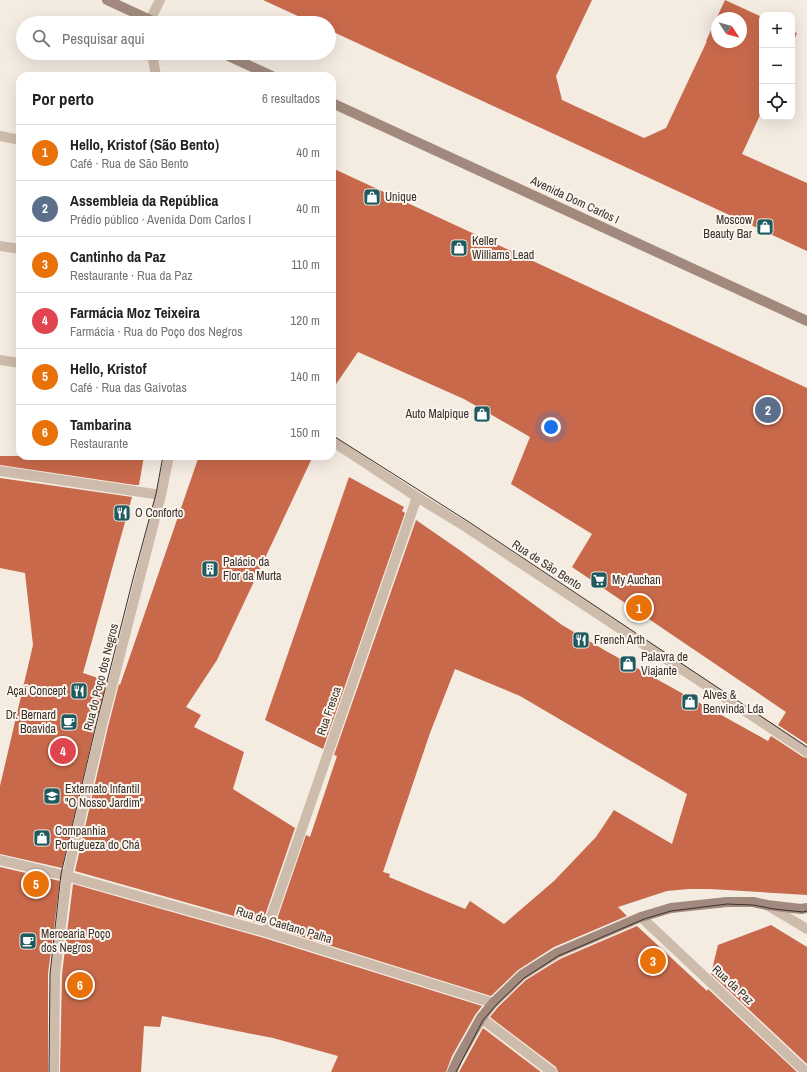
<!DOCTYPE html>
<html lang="pt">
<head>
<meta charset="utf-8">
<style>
  body { margin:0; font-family:"Archivo Narrow",sans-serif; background:#f2f2f2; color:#202124 }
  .controls { position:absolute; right:12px; top:12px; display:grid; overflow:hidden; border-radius:8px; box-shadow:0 4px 16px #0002 }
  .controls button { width:36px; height:36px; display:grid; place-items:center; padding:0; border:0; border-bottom:1px solid #e0e0e0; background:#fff; color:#202124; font:20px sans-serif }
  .compass { position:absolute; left:711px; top:12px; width:36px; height:36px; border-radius:50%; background:#fff; box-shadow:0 4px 16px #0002; rotate:126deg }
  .you { position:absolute; left:551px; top:427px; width:14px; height:14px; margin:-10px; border:3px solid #fff; border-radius:50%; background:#1a73e8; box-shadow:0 0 0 6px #1a73e833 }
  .badge { display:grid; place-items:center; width:26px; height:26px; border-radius:50%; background:#ea580c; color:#fff; font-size:13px; font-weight:700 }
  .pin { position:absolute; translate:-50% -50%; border:2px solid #fff; box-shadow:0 1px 4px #0006 }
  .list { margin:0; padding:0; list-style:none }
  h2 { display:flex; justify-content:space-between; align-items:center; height:52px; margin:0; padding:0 16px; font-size:17px }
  h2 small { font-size:13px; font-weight:400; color:#757577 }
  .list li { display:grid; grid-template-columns:26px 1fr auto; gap:12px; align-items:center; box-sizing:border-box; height:56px; padding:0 16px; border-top:1px solid #e0e0e0 }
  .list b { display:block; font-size:15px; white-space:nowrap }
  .list p { margin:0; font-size:13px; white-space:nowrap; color:#757577 }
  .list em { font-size:13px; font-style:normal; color:#757577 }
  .icon { flex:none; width:22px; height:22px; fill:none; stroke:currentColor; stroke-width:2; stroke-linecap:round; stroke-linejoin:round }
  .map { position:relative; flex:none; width:807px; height:1072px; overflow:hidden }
  .search { position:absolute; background:#fff; box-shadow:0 4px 16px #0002; left:16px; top:16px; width:320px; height:44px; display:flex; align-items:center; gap:10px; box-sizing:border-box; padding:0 14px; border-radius:22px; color:#757577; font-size:15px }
  .panel { position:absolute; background:#fff; box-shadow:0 4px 16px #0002; left:16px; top:72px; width:320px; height:388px; border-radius:12px }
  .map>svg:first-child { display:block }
  .building { fill:#c8694b; fill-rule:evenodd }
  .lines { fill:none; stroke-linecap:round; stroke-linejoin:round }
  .lane { stroke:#cdbbac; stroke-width:10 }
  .street { stroke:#cdbbac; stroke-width:10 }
  .secondary { stroke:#a18a7d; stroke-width:10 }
  .tram { stroke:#3b302b; stroke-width:1 }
  .labels { text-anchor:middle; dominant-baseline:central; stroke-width:4; stroke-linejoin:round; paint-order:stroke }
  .poi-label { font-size:12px; fill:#3b302b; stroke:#fbf5ee; text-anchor:start }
  .street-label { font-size:12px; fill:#3b302b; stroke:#fbf5ee }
</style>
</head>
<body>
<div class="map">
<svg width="807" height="1072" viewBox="0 0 807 1072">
  <rect width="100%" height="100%" fill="#f4ebe1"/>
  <!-- building -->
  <path class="building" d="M 263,0 L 592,0 L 556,76 L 562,100 L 644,138 L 666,128 L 707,41 L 706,41 L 725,0 L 762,17 L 762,111 L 742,154 L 807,183 L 807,251 L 329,30 L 329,23 L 313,23 ZM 717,18 L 741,18 L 741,42 L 717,42 Z
    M 792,31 L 797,33 L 792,45 Z
    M 332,168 L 807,388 L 807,744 L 778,725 L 786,712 L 572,567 L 592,534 L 511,484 L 530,437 L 464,399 L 358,352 L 332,390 Z
    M 0,456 L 144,456 L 139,485 L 135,485 L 0,465 Z
    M 199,456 L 313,456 L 217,660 L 186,707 L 201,715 L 194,727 L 244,752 L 233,789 L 295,828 L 262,924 L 75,871 L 108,727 L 119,684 L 120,685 Z
    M 349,477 L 404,507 L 402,511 L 405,513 L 323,749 L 265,720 Z
    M 0,478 L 132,497 L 83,673 L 107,681 L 96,723 L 62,868 L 0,854 L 0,786 L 33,645 L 25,573 L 0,568 Z
    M 416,520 L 461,551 L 562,625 L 606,651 L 768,741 L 771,736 L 803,757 L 807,758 L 807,895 L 710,889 L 689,889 L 667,891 L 618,907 L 627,916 L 554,947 L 518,970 L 491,996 L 274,928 L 306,835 L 310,837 L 337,756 L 334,755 ZM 455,669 L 520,696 L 687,794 L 672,844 L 614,810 L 596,837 L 554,881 L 504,924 L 470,901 L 465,909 L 389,877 L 390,874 L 383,872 L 430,733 Z
    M 0,867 L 60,881 L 48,974 L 48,1072 L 0,1072 Z
    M 73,884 L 264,938 L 482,1006 L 475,1015 L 452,1056 L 446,1072 L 331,1072 L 338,1056 L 273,1038 L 162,1016 L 160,1027 L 144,1026 L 141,1072 L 60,1072 L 62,974 Z
    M 771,925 L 807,947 L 807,1064 L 711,974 L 718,945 Z
    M 637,926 L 707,991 L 708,989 L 797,1072 L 558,1072 L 556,1067 L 490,1017 L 498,1007 L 526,980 L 560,959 Z
    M 483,1028 L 541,1072 L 459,1072 Z"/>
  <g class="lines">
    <!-- lane -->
    <path class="lane" d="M 150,20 L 160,0"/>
    <!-- street -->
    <path class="street" d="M 152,53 L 156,76
      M 0,136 L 20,140
      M 0,246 L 20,249
      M 0,360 L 20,363
      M 332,441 L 417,497 L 466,527 L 807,752
      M 0,471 L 161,495
      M 0,860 L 67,876 L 266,932 L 493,1003
      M 767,905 L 807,929
      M 641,917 L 806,1072
      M 266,932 L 417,497
      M 481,1018 L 552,1072
      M 54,1072 L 55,974 L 67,876 L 102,725 L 161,495 L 169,456"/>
    <!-- secondary -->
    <path class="secondary" d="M 107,0 L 157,23
      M 222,53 L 272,76
      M 332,103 L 807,321
      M 452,1072 L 458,1059 L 481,1018 L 493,1003 L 522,975 L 557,953 L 641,917 L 671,908 L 727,902 L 753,902 L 767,905 L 801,909 L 807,908"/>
    <!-- tram -->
    <path class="tram" d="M 332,435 L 469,522 L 807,747
      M 49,1072 L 50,974 L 61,874 L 96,725 L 134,575 L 156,494 L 163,456
      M 456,1072 L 483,1020 L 497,1004 L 524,978 L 558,956 L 644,919 L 671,911 L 727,904 L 753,905 L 774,909 L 803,912 L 807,911"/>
  </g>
  <!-- icons -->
  <defs>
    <g id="shop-square" transform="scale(0.9)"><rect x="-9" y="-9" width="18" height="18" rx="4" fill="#1f5a5e" stroke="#fbf5ee"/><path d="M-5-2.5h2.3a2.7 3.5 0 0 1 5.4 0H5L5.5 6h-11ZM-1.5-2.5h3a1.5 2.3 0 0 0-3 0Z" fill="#fff"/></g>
    <g id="restaurant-square" transform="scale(0.9)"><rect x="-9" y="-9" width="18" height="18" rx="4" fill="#1f5a5e" stroke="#fbf5ee"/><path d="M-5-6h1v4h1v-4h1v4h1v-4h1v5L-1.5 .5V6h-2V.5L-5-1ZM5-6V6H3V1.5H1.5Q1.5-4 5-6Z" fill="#fff"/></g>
    <g id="building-square" transform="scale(0.9)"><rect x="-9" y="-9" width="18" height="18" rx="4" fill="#1f5a5e" stroke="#fbf5ee"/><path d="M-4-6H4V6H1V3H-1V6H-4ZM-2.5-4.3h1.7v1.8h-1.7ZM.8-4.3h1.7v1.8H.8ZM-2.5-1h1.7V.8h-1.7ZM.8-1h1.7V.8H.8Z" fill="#fff"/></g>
    <g id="supermarket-square" transform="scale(0.9)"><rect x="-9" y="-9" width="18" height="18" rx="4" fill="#1f5a5e" stroke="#fbf5ee"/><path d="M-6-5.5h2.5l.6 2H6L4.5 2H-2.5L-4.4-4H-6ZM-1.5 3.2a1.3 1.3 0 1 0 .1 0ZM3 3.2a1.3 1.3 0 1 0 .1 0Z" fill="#fff"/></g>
    <g id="cafe-square" transform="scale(0.9)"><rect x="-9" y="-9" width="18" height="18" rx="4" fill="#1f5a5e" stroke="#fbf5ee"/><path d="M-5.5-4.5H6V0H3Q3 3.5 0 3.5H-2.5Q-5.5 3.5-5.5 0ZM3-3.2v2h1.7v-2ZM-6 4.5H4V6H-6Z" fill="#fff"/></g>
    <g id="school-square" transform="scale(0.9)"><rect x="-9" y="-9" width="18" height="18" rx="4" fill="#1f5a5e" stroke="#fbf5ee"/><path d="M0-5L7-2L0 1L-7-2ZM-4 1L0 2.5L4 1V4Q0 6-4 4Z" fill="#fff"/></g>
  </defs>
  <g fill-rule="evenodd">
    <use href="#shop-square" x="372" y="197"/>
    <use href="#shop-square" x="765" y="227"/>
    <use href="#shop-square" x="459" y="248"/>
    <use href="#shop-square" x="482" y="414"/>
    <use href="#restaurant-square" x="122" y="513"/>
    <use href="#building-square" x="210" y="569"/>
    <use href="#supermarket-square" x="599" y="580"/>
    <use href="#restaurant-square" x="581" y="640"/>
    <use href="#shop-square" x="628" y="664"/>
    <use href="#restaurant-square" x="79" y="691"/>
    <use href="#shop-square" x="690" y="702"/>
    <use href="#cafe-square" x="69" y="722"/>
    <use href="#school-square" x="52" y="796"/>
    <use href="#shop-square" x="42" y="838"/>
    <use href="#cafe-square" x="28" y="941"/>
  </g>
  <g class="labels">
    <!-- poi labels -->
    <g class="poi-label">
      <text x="385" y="197">Unique</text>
      <text x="752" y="220" text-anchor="end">Moscow<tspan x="752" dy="14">Beauty Bar</tspan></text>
      <text x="472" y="241">Keller<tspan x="472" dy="14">Williams Lead</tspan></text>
      <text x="469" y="414" text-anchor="end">Auto Malpique</text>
      <text x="135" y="513">O Conforto</text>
      <text x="223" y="562">Palácio da<tspan x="223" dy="14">Flor da Murta</tspan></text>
      <text x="612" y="580">My Auchan</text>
      <text x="594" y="640">French Arth</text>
      <text x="641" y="657">Palavra de<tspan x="641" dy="14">Viajante</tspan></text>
      <text x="66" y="691" text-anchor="end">Açaí Concept</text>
      <text x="703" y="695">Alves &amp;<tspan x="703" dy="14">Benvinda Lda</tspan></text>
      <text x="56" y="715" text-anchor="end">Dr. Bernard<tspan x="56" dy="14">Boavida</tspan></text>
      <text x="65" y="789">Externato Infantil<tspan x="65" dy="14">"O Nosso Jardim"</tspan></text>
      <text x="55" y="831">Companhia<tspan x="55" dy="14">Portugueza do Chá</tspan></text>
      <text x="41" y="934">Mercearia Poço<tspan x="41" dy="14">dos Negros</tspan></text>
    </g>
    <!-- street labels -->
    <g class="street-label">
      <text transform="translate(575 200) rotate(25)">Avenida Dom Carlos I</text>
      <text transform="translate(547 565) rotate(33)">Rua de São Bento</text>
      <text transform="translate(101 677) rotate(-76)">Rua do Poço dos Negros</text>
      <text transform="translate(329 711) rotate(-71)">Rua Fresca</text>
      <text transform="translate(284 925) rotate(17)">Rua de Caetano Palha</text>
      <text transform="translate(733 985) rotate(43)">Rua da Paz</text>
    </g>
  </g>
</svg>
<div class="controls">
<button>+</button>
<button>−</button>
<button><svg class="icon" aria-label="locate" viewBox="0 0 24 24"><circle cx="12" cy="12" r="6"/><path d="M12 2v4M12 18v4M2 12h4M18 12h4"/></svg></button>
</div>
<svg class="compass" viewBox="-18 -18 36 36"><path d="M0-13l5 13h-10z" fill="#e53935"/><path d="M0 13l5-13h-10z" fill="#757577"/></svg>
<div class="you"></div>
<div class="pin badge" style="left:639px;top:608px;background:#e8710a">1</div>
<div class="pin badge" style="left:768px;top:410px;background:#5c6f8a">2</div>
<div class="pin badge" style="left:653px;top:961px;background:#e8710a">3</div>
<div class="pin badge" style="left:63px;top:751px;background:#e0444e">4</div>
<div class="pin badge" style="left:36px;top:884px;background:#e8710a">5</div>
<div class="pin badge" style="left:80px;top:985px;background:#e8710a">6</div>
<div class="search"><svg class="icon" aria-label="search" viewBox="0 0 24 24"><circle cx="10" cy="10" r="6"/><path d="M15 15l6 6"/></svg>Pesquisar aqui</div>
<section class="panel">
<h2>Por perto<small>6 resultados</small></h2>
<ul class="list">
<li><span class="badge" style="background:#e8710a">1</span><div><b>Hello, Kristof (São Bento)</b><p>Café · Rua de São Bento</p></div><em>40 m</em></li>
<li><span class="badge" style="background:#5c6f8a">2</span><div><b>Assembleia da República</b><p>Prédio público · Avenida Dom Carlos I</p></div><em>40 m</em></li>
<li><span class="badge" style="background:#e8710a">3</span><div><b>Cantinho da Paz</b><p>Restaurante · Rua da Paz</p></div><em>110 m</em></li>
<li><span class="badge" style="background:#e0444e">4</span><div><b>Farmácia Moz Teixeira</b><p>Farmácia · Rua do Poço dos Negros</p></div><em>120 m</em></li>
<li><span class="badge" style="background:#e8710a">5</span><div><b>Hello, Kristof</b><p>Café · Rua das Gaivotas</p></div><em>140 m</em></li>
<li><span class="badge" style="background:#e8710a">6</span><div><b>Tambarina</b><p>Restaurante</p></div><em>150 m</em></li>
</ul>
</section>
</div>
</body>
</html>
